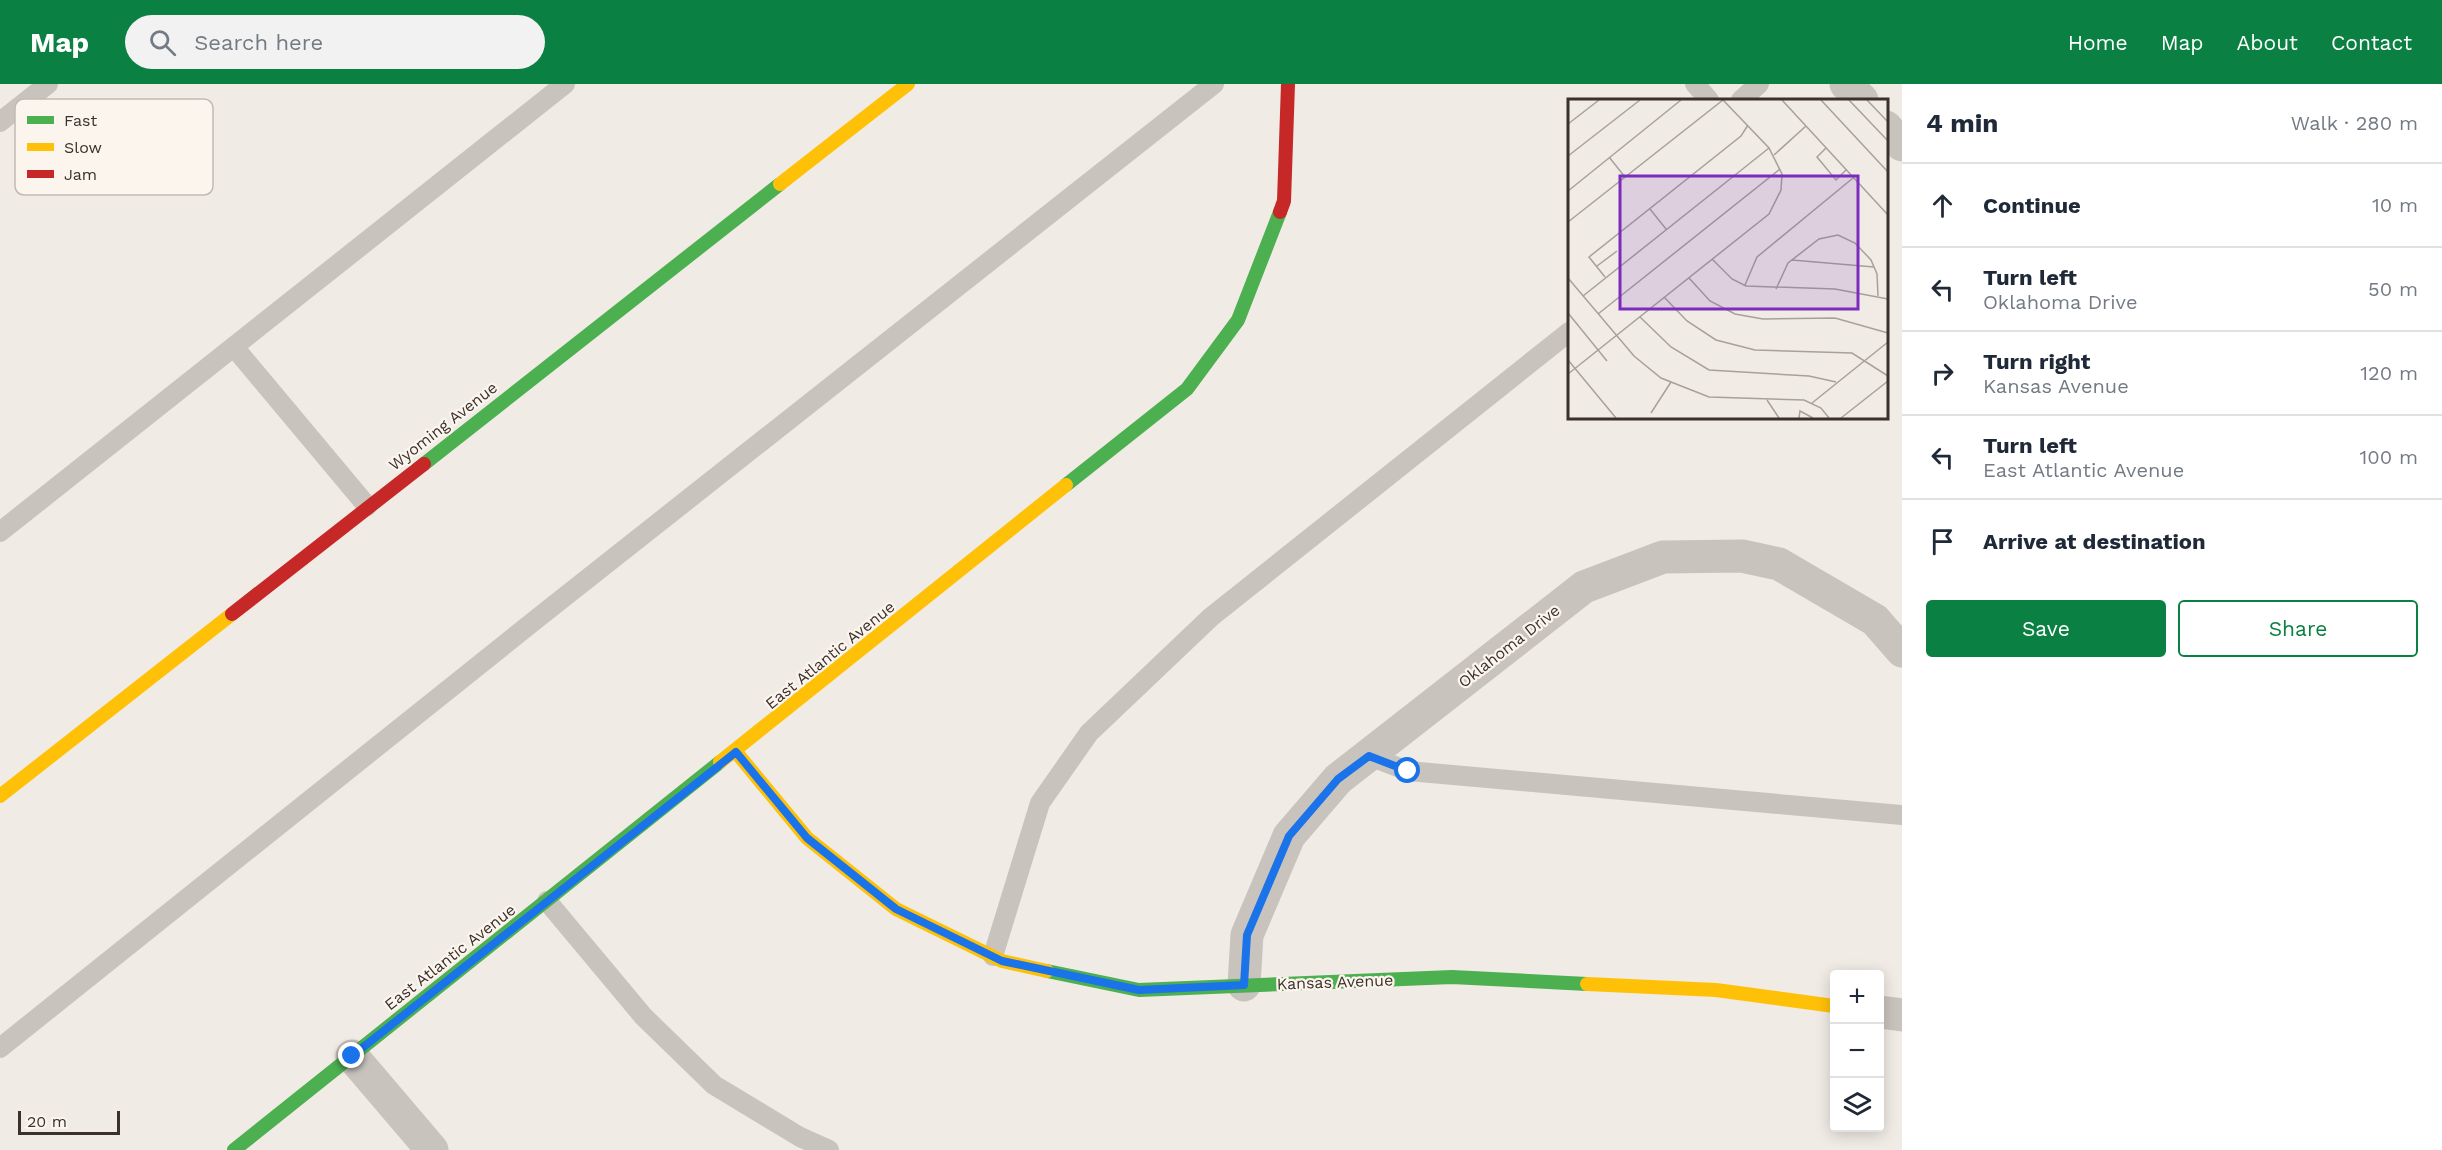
<!DOCTYPE html>
<html lang="en">
<head>
<meta charset="utf-8">
<style>
  body { margin:0; font-family:"Work Sans",sans-serif; background:#f2f2f3; color:#1f2937 }
  .controls { position:absolute; right:18px; bottom:18px; display:grid; overflow:hidden; border-radius:6px; box-shadow:0 3px 15px #0003 }
  .controls button { width:54px; height:54px; display:grid; place-items:center; padding:0; border:0; border-bottom:2px solid #e0e1e3; background:#fff; color:#1f2937; font:30px sans-serif }
  .scale { position:absolute; left:18px; bottom:15px; width:102px; box-sizing:border-box; padding-left:6px; border:3px solid #3b302b; border-top:0; font-size:16px; line-height:21px; white-space:nowrap; color:#3b302b; -webkit-text-stroke:4px #fbf5ee; paint-order:stroke }
  .stop { position:absolute; width:18px; height:18px; margin:-14px; border:4px solid #1a73e8; border-radius:50%; background:#fff }
  .stop.end { background:#1a73e8; border-color:#fff; box-shadow:0 2px 6px #0008 }
  .list { margin:0; padding:0; list-style:none }
  h2 { display:flex; justify-content:space-between; align-items:center; height:78px; margin:0; padding:0 24px; font-size:26px }
  h2 small { font-size:20px; font-weight:400; color:#747a83 }
  .list li { display:grid; grid-template-columns:39px 1fr auto; gap:18px; align-items:center; box-sizing:border-box; height:84px; padding:0 24px; border-top:2px solid #e0e1e3 }
  .list b { display:block; font-size:22px; white-space:nowrap }
  .list p { margin:0; font-size:20px; white-space:nowrap; color:#747a83 }
  .list em { font-size:20px; font-style:normal; color:#747a83 }
  .actions { display:flex; gap:12px; padding:18px 24px }
  .actions a { flex:1; padding:14px 0; border:2px solid #0b8043; border-radius:6px; text-align:center; font-size:21px; color:#0b8043 }
  .actions .main { background:#0b8043; color:#fff }
  .icon { flex:none; width:33px; height:33px; fill:none; stroke:currentColor; stroke-width:2; stroke-linecap:round; stroke-linejoin:round }
  .map { position:relative; flex:none; width:1902px; height:1066px; overflow:hidden }
  header { display:flex; align-items:center; gap:36px; box-sizing:border-box; height:84px; padding:0 30px; background:#0b8043; color:#fff }
  header strong { font-size:28px }
  nav { display:flex; gap:33px; margin-inline-start:auto; font-size:21px }
  .search { width:420px; height:54px; background:#f2f2f3; display:flex; align-items:center; gap:15px; box-sizing:border-box; padding:0 21px; border-radius:33px; color:#747a83; font-size:22px }
  main { display:flex }
  aside { flex:1; background:#fff }
  .map>svg:first-child { display:block }
  .lines { fill:none; stroke-linecap:round; stroke-linejoin:round }
  .lane { stroke:#c9c3be; stroke-width:20 }
  .street { stroke:#c9c3be; stroke-width:33 }
  .fast { stroke:#4caf50; stroke-width:14 }
  .slow { stroke:#ffc107; stroke-width:14 }
  .jam { stroke:#c62828; stroke-width:14 }
  .route { stroke:#1a73e8; stroke-width:8 }
  .labels { text-anchor:middle; dominant-baseline:central; stroke-width:4.5; stroke-linejoin:round; paint-order:stroke }
  .street-label { font-size:16px; fill:#3b302b; stroke:#fbf5ee }
  .inset-road { fill:none; stroke:#a8a09b; stroke-width:1.5 }
  .view { fill:#7b2cbf; fill-opacity:0.15; stroke:#7b2cbf; stroke-width:3 }
  .inset-edge { fill:none; stroke:#3b302b; stroke-width:3 }
  .key { fill:#fbf5ee; stroke:#c1bab4; stroke-width:1.5 }
  .key-label { font-size:16px; fill:#3b302b }
</style>
</head>
<body>
<header>
<strong>Map</strong>
<div class="search"><svg class="icon" aria-label="search" viewBox="0 0 24 24"><circle cx="10" cy="10" r="6"/><path d="M15 15l6 6"/></svg>Search here</div>
<nav><a>Home</a><a>Map</a><a>About</a><a>Contact</a></nav>
</header>
<main>
<div class="map">
<svg width="1902" height="1066" viewBox="0 0 1902 1066">
  <rect width="100%" height="100%" fill="#f0ebe5"/>
  <g class="lines">
    <!-- lane -->
    <path class="lane" d="M 1695,0 L 1709,16
      M 1741,16 L 1759,0
      M 0,38 L 48,0
      M 234,263 L 367,422
      M 0,448 L 565,0
      M 1369,672 L 1408,687 L 1902,731
      M 547,817 L 643,932 L 714,1001 L 800,1053 L 829,1066
      M 993,872 L 1040,719 L 1089,649 L 1211,533 L 1569,248
      M 0,964 L 539,533 L 1214,0"/>
    <!-- street -->
    <path class="street" d="M 1846,0 L 1862,16
      M 1886,43 L 1902,61
      M 1244,901 L 1247,851 L 1289,752 L 1338,695 L 1584,503 L 1663,473 L 1742,472 L 1779,480 L 1875,536 L 1902,567
      M 1880,928 L 1902,931
      M 352,972 L 432,1066"/>
    <!-- fast -->
    <path class="fast" d="M 424,380 L 780,100
      M 1066,401 L 1187,305 L 1238,236 L 1280,128
      M 1047,887 L 1139,906 L 1452,893 L 1587,900
      M 234,1066 L 720,678"/>
    <!-- slow -->
    <path class="slow" d="M 780,100 L 908,0
      M 736,668 L 807,754 L 896,825 L 1002,877 L 1047,887
      M 720,678 L 1066,401
      M 0,712 L 232,530
      M 1587,900 L 1716,906 L 1834,922"/>
    <!-- jam -->
    <path class="jam" d="M 1280,128 L 1284,117 L 1288,0
      M 232,530 L 424,380"/>
  </g>
  <g class="lines">
    <!-- route -->
    <path class="route" d="M 352,972 L 736,668 L 807,754 L 896,825 L 1002,877 L 1139,906 L 1244,901 L 1247,851 L 1289,752 L 1338,695 L 1369,672 L 1408,687"/>
  </g>
  <g class="labels">
    <!-- street labels -->
    <g class="street-label">
      <text transform="translate(443 342) rotate(-38)">Wyoming Avenue</text>
      <text transform="translate(1509 562) rotate(-38)">Oklahoma Drive</text>
      <text transform="translate(830 571) rotate(-39)">East Atlantic Avenue</text>
      <text transform="translate(450 873) rotate(-38)">East Atlantic Avenue</text>
      <text transform="translate(1335 898) rotate(-2)">Kansas Avenue</text>
    </g>
  </g>
  <!-- overview -->
  <g transform="translate(1568 15)">
    <rect width="320" height="320" fill="#f0ebe5"/>
    <path class="inset-road" d="M 214,1 L 320,116M 253,1 L 320,73M 281,1 L 320,42M 299,1 L 320,23M 0,25 L 31,1M 258,49 L 249,58 L 268,81 L 278,71M 206,56 L 238,27M 0,57 L 72,1M 41,58 L 57,78M 0,92 L 113,1M 82,110 L 98,130M 0,123 L 155,1 L 201,49 L 214,75 L 213,91 L 201,115 L 0,275M 144,160 L 164,180 L 178,187 L 267,190 L 320,200M 224,161 L 306,168M 29,167 L 49,152M 37,178 L 21,158 L 173,37 L 180,26M 0,179 L 66,257 L 93,279 L 141,298 L 236,301 L 253,309 L 261,319M 121,179 L 142,202 L 167,215 L 195,220 L 267,219 L 320,234M 177,186 L 189,158 L 285,79M 208,190 L 220,164 L 251,140 L 270,136 L 287,144 L 303,161 L 309,175 L 310,197M 15,197 L 201,49M 96,198 L 119,222 L 148,241 L 187,251 L 284,254 L 320,277M 0,214 L 39,262M 30,215 L 212,70M 72,218 L 103,248 L 141,271 L 241,277 L 268,283M 0,261 L 48,319M 199,301 L 211,319M 244,304 L 320,243M 83,314 L 103,283M 231,319 L 232,312 L 245,319M 273,319 L 320,282"/>
    <path class="view" d="M 52,77 L 290,77 L 290,210 L 52,210 Z"/>
    <rect width="320" height="320" class="inset-edge"/>
  </g>
  <!-- legend -->
  <rect x="15" y="15" width="198" height="96" rx="9" class="key"/>
  <rect x="27" y="32" width="27" height="8" fill="#4caf50"/>
  <rect x="27" y="59" width="27" height="8" fill="#ffc107"/>
  <rect x="27" y="86" width="27" height="8" fill="#c62828"/>
  <g class="key-label">
    <text x="64" y="42">Fast</text>
    <text x="64" y="69">Slow</text>
    <text x="64" y="96">Jam</text>
  </g>
</svg>
<div class="controls">
<button>+</button>
<button>−</button>
<button><svg class="icon" aria-label="layers" viewBox="0 0 24 24"><path d="M12 4l9 5-9 5-9-5zM3 14l9 5 9-5"/></svg></button>
</div>
<div class="scale">20 m</div>
<div class="stop" style="left:1408px;top:687px"></div>
<div class="stop end" style="left:352px;top:972px"></div>
</div>
<aside>
<h2>4 min<small>Walk · 280 m</small></h2>
<ul class="list">
<li><svg class="icon" aria-label="ahead" viewBox="0 0 24 24"><path d="M12 20V5M6 11l6-6 6 6"/></svg><div><b>Continue</b></div><em>10 m</em></li>
<li><svg class="icon" aria-label="left" viewBox="0 0 24 24"><path d="M17 20v-9H6M10 6l-5 5 5 5"/></svg><div><b>Turn left</b><p>Oklahoma Drive</p></div><em>50 m</em></li>
<li><svg class="icon" aria-label="right" viewBox="0 0 24 24"><path d="M7 20v-9h11M14 6l5 5-5 5"/></svg><div><b>Turn right</b><p>Kansas Avenue</p></div><em>120 m</em></li>
<li><svg class="icon" aria-label="left" viewBox="0 0 24 24"><path d="M17 20v-9H6M10 6l-5 5 5 5"/></svg><div><b>Turn left</b><p>East Atlantic Avenue</p></div><em>100 m</em></li>
<li><svg class="icon" aria-label="arrive" viewBox="0 0 24 24"><path d="M6 21V4h12l-3 4 3 4H6"/></svg><div><b>Arrive at destination</b></div></li>
</ul>
<div class="actions"><a class="main">Save</a><a>Share</a></div>
</aside>
</main>
</body>
</html>
